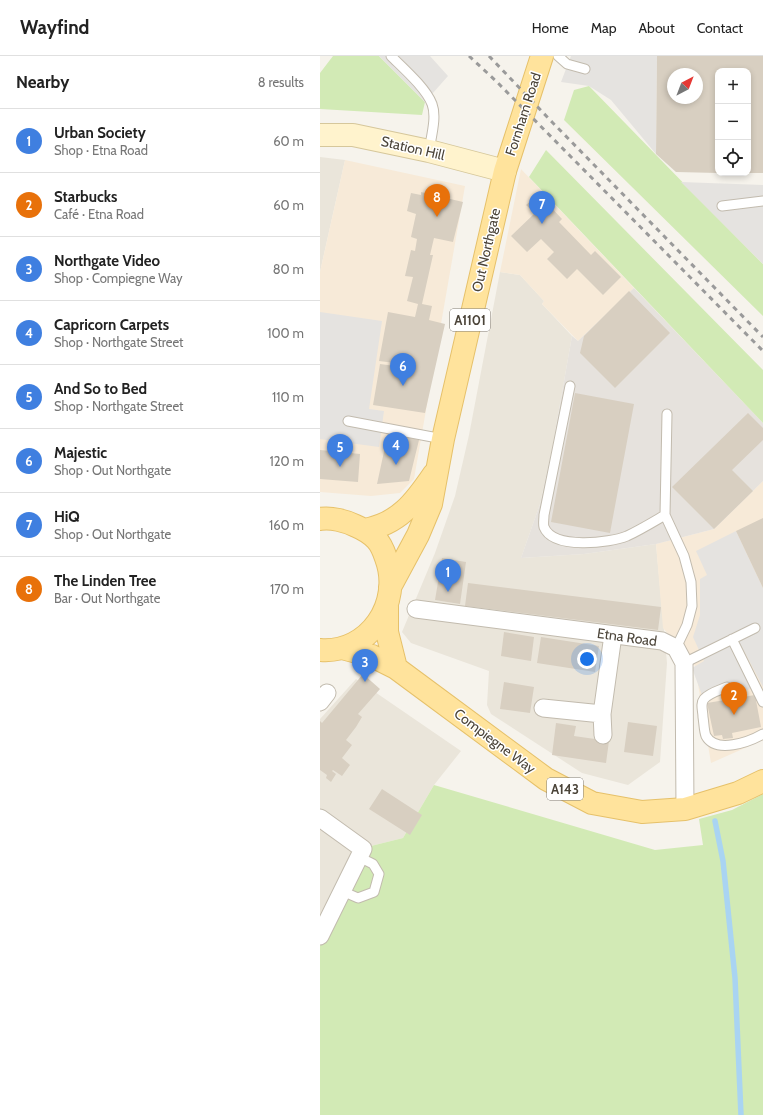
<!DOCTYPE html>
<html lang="en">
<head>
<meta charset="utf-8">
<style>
  body { margin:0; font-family:Cabin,sans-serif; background:#f6f6f6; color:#222 }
  .controls { position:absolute; right:12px; top:12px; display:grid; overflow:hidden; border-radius:8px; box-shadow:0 2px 6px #0003 }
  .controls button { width:36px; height:36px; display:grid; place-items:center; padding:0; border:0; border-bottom:1px solid #e0e0e0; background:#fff; color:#222; font:20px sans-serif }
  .compass { position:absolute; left:347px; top:12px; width:36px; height:36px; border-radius:50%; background:#fff; box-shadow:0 2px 6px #0003; rotate:42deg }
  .you { position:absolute; left:267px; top:603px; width:14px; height:14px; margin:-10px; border:3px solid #fff; border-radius:50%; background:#1a73e8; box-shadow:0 0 0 6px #1a73e833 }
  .badge { display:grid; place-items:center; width:26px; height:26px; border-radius:50%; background:#fc3f1d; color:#fff; font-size:13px; font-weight:700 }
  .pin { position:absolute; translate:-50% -33px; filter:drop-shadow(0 1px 2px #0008) }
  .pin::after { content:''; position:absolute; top:21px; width:14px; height:12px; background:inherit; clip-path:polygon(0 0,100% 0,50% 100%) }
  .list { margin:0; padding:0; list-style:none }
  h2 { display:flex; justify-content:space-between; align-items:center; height:52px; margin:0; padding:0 16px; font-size:17px }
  h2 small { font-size:13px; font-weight:400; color:#767676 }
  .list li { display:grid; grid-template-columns:26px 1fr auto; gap:12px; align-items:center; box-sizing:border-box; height:64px; padding:0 16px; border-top:1px solid #e0e0e0 }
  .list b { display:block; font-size:15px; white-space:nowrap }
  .list p { margin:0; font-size:13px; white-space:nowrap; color:#767676 }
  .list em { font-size:13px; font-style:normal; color:#767676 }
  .icon { flex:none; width:22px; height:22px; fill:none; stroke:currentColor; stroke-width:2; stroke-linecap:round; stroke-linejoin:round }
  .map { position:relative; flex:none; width:443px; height:1059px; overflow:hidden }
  header { display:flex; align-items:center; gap:24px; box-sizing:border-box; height:56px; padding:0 20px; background:#fff; border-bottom:1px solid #e0e0e0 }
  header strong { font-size:19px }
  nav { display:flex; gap:22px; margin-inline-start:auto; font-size:14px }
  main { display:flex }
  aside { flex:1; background:#fff }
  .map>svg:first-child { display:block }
  .residential { fill:#eae5da }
  .commercial { fill:#f7ead8 }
  .industrial { fill:#e6e2dd }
  .green { fill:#d2eab5 }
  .parking { fill:#e5e3e0 }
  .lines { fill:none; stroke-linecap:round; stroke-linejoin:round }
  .stream { stroke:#a9d4f2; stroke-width:5.5 }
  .building { fill:#d8cfc1; fill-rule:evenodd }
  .lane-casing { stroke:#c2bbae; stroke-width:11 }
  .street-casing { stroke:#c2bbae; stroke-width:19 }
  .secondary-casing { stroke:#d6c79b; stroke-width:24 }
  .primary-casing { stroke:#e6c16a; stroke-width:24 }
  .lane { stroke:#fff; stroke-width:9 }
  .street { stroke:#fff; stroke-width:17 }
  .secondary { stroke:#fff3cd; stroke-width:22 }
  .primary { stroke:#ffe39c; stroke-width:22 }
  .rail { stroke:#9a9a9a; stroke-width:3; stroke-dasharray:5 5; stroke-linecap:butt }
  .labels { text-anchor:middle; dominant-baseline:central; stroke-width:3; stroke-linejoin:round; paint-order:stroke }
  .shield { fill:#fff; stroke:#817c74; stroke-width:1 }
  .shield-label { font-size:13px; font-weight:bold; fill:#4b4439 }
  .street-label { font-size:14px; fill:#4b4439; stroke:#fff }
</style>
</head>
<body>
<header>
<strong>Wayfind</strong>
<nav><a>Home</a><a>Map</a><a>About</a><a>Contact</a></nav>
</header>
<main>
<aside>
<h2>Nearby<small>8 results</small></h2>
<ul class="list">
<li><span class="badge" style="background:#3f7fe0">1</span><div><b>Urban Society</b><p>Shop · Etna Road</p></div><em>60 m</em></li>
<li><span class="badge" style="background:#e8710a">2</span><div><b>Starbucks</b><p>Café · Etna Road</p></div><em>60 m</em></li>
<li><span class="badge" style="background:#3f7fe0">3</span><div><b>Northgate Video</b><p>Shop · Compiegne Way</p></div><em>80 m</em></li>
<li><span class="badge" style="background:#3f7fe0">4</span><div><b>Capricorn Carpets</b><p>Shop · Northgate Street</p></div><em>100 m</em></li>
<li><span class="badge" style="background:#3f7fe0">5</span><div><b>And So to Bed</b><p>Shop · Northgate Street</p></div><em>110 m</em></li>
<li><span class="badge" style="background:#3f7fe0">6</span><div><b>Majestic</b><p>Shop · Out Northgate</p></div><em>120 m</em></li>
<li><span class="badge" style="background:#3f7fe0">7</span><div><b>HiQ</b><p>Shop · Out Northgate</p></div><em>160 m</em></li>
<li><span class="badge" style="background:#e8710a">8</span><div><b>The Linden Tree</b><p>Bar · Out Northgate</p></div><em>170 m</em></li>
</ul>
</aside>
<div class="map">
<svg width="443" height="1059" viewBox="0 0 443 1059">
  <rect width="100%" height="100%" fill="#f6f3ec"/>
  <!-- residential -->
  <path class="residential" d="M 0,101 L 25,104 L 0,216 Z
    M 180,216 L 200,219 L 224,245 L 222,248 L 252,280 L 232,393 L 220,448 L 201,502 L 264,498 L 336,488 L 347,607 L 340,706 L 308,729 L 262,717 L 171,658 L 167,649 L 169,615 L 91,587 L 82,576 L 115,497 L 135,440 L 149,379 Z
    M 36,623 L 141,695 L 114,729 L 83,782 L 47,791 L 0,755 L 0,663 Z
    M 0,772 L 35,798 L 0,869 Z"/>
  <!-- commercial -->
  <path class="commercial" d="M 25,104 L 145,130 L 94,423 L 80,437 L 51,440 L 0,436 L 0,216 Z
    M 201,113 L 314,232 L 258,285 L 222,248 L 224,245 L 200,219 L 180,216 Z
    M 443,425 L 443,684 L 391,707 L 375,610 L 343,572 L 336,488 L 394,473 Z"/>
  <!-- industrial -->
  <path class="industrial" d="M 314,232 L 443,367 L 443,425 L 394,473 L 336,488 L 264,498 L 201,502 L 220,448 L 232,393 L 252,280 L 258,285 Z"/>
  <!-- green -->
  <path class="green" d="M 13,0 L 59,0 L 105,46 L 102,59 L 0,53 L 0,17 Z
    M 269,30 C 327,89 384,149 443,208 L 443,260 L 244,64 L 254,34 Z
    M 226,94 L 443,314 L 443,367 L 209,121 Z
    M 114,729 L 335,794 L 383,789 L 379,763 L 412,754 L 443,738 L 443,1059 L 0,1059 L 0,890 L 47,791 L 83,782 Z"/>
  <!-- parking -->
  <path class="parking" d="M 59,0 L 110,0 L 128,20 L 105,46 Z
    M 251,0 L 337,0 L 336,98 L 291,44 L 269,30 L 241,26 Z
    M 361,126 L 443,129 L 443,208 Z
    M 0,256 L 62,265 L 49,353 L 64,355 L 59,391 L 0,383 Z
    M 416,475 L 443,532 L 443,631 L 422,591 L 413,595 L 431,632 L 418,639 L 403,641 L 398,631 L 382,639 L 372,612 L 384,605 L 373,581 L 380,559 L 380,523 L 387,519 L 376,495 Z"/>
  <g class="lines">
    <!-- stream -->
    <path class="stream" d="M 395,765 L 403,805 L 415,922 L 421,1059"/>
  </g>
  <!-- building -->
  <path class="building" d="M 337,0 L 443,0 L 443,117 L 428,117 L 428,15 L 398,15 L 398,117 L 356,116 L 336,98 ZM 353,18 L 377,18 L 377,42 L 353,42 Z
    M 101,136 L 143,146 L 133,186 L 114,182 L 110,199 L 113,199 L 102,248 L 112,250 L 109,264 L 125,268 L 105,357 L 53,349 L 60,308 L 75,310 L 75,307 L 59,305 L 68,256 L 95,261 L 98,248 L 87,245 L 93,221 L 85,220 L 91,194 L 95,195 L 97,183 L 91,181 L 96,158 L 87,155 L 91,137 L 101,139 Z
    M 213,143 L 220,150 L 225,145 L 242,163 L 239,166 L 271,199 L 275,195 L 301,221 L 283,239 L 257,213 L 247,223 L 227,203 L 234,196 L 221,183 L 207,196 L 191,180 L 215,157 L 206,149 Z
    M 309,235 L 350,277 L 295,332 L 260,297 L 264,280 Z
    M 255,337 L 314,348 L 290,477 L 231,466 Z
    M 428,357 L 443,372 L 443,384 L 412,414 L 433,435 L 394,473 L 352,431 Z
    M 68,377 L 99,384 L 89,425 L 57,428 Z
    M 0,394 L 40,398 L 38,426 L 0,423 Z
    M 443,462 L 443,532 L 416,475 Z
    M 122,502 L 146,506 L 140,548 L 115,544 Z
    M 148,527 L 341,551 L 338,574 L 145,550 Z
    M 184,576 L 214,581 L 211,605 L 181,600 Z
    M 221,581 L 279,590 L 275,616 L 217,607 Z
    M 43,618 L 60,633 L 38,658 L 42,661 L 36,671 L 26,684 L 32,689 L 22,702 L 30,709 L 22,720 L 13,714 L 12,715 L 16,718 L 11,726 L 6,722 L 7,719 L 0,714 L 0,665 L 2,667 Z
    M 184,626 L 214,631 L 210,657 L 180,653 Z
    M 435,639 L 441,671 L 412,677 L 413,682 L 403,683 L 402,679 L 394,680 L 387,647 Z
    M 308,666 L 337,670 L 333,700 L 304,696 Z
    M 236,667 L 256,670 L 254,680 L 289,685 L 286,707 L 232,699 Z
    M 62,733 L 102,759 L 90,779 L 49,753 Z"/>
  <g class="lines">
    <!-- lane casing -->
    <g class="lane-casing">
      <path id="lane" d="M 71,0 C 83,12 106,32 112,48 C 117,61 111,81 109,95
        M 238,0 L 247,8 L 265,13
        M 402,150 L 443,145
        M 250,330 L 224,459 C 224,463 223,468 224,471 C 233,494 290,487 307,480 C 320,474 333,466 345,459
        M 347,358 L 345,459 L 364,500 L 371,526 L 372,550 L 367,569 L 356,592
        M 28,365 L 123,383
        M 412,583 L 443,646
        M 364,607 L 435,572
        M 407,631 C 400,634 389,637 384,643 C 380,648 383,655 383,661 C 384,667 384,675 386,680 C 396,698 429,686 443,678
        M 22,835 L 38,842 L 54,836 L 59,818 L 53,808 L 39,801"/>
    </g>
    <!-- street casing -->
    <g class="street-casing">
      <path id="street" d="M 96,553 L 342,585 L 356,592 L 364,607 L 365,753
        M 0,646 L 7,637
        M 223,652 L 282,658 L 293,579
        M 282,658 L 283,679
        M 0,762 L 43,793 L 0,880"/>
    </g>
    <!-- secondary casing -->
    <g class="secondary-casing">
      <path id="secondary" d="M 0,79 L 33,79 L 109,95 L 185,115"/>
    </g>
    <!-- primary casing -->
    <g class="primary-casing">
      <path id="primary" d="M 0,463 C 11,461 26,465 36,470 C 43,473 50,477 56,483 C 61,488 64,496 66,502 C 83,547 49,598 0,594
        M 44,474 C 79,468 95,446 114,418
        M 70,531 L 98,479 L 111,448 L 123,383 L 185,115 L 222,0
        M 67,551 L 67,576 L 76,612
        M 22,592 L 52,600 L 76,612 L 226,723 L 272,747 L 322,756 L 365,753 L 418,737 L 443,725"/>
    </g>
    <!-- lane -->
    <use href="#lane" class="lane"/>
    <!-- street -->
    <use href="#street" class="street"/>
    <!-- secondary -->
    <use href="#secondary" class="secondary"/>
    <!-- primary -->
    <use href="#primary" class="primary"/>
    <!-- rail -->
    <path class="rail" d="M 149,0 L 176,25 L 443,295
      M 169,0 L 232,66 L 443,281"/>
  </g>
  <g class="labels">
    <!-- shield labels -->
    <g class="shield">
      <rect x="130" y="253" width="40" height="22" rx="3"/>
      <rect x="227" y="722" width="36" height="22" rx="3"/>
    </g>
    <g class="shield-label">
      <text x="150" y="264">A1101</text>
      <text x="245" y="733">A143</text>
    </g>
    <!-- street labels -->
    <g class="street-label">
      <text transform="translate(203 58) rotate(-72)">Fornham Road</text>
      <text transform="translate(93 92) rotate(13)">Station Hill</text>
      <text transform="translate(166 194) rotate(-77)">Out Northgate</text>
      <text transform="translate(307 581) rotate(8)">Etna Road</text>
      <text transform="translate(175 685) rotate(37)">Compiegne Way</text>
    </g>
  </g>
</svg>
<div class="controls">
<button>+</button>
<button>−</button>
<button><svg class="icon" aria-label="locate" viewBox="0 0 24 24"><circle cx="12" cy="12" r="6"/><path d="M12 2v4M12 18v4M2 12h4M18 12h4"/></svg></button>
</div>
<svg class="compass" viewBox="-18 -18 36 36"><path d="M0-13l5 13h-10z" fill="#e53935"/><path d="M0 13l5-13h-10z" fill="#767676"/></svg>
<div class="you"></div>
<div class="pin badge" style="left:128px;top:536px;background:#3f7fe0">1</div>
<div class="pin badge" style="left:414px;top:659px;background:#e8710a">2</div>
<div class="pin badge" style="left:45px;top:626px;background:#3f7fe0">3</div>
<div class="pin badge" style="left:76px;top:409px;background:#3f7fe0">4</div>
<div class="pin badge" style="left:20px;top:411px;background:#3f7fe0">5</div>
<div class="pin badge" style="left:83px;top:330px;background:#3f7fe0">6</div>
<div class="pin badge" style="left:222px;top:168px;background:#3f7fe0">7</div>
<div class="pin badge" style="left:117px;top:161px;background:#e8710a">8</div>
</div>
</main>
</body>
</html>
